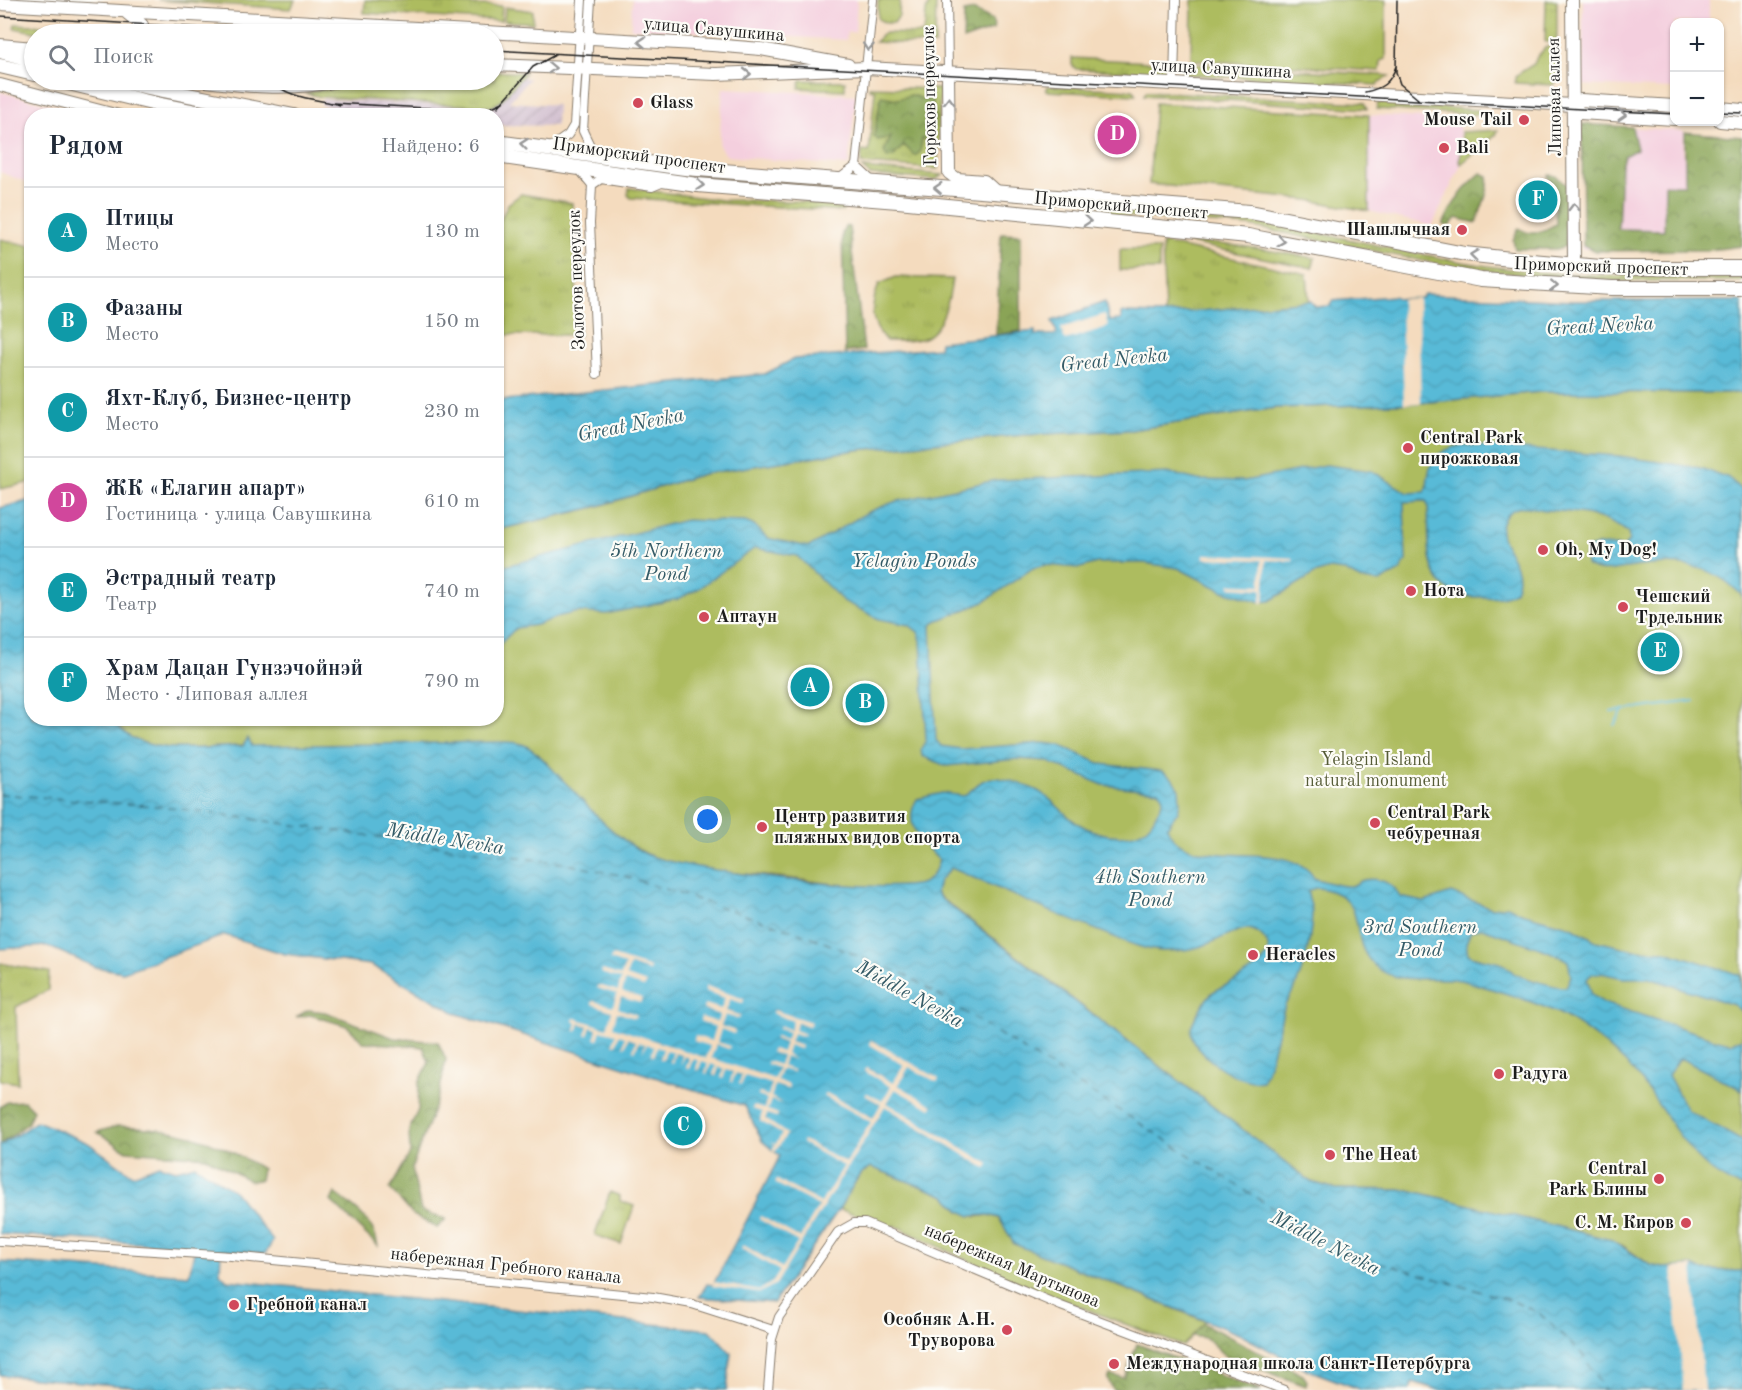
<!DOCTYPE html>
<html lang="ru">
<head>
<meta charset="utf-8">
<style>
  body { margin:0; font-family:"Old Standard TT",serif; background:#f6f6f7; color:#1f2937 }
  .controls { position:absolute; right:18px; top:18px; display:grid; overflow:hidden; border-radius:12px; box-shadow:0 2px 4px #0004 }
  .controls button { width:54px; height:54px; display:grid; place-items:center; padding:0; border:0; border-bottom:2px solid #e0e1e3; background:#fff; color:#1f2937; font:30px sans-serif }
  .you { position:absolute; left:708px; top:820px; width:21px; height:21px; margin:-15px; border:4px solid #fff; border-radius:50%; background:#1a73e8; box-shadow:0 0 0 9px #1a73e833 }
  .badge { display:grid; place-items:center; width:39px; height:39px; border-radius:50%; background:#d1495b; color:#fff; font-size:20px; font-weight:700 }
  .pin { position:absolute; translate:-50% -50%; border:3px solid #fff; box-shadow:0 2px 6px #0006 }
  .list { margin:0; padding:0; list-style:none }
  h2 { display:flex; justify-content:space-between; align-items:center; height:78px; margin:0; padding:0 24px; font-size:26px }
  h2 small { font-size:20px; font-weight:400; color:#747a83 }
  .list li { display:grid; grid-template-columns:39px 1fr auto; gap:18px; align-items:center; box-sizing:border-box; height:90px; padding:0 24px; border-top:2px solid #e0e1e3 }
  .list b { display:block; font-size:22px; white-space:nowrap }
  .list p { margin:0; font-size:20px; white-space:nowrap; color:#747a83 }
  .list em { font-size:20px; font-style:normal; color:#747a83 }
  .icon { flex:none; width:33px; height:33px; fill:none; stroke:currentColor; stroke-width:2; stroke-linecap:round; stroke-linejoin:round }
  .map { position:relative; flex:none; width:1742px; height:1390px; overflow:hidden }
  .search { position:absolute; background:#fff; box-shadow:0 2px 4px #0004; left:24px; top:24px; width:480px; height:66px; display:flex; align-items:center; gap:15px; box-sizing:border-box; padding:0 21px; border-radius:33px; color:#747a83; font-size:22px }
  .panel { position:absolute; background:#fff; box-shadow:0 2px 4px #0004; left:24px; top:108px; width:480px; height:618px; border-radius:24px }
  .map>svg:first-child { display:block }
  .built { fill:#f4cfde }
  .industrial { fill:url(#industrial-furrows) }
  .grass { fill:url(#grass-tufts); stroke:#646c3e; stroke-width:1.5 }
  .forest { fill:url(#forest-crowns); stroke:#536039; stroke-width:1.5 }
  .park { fill:#adbc5f; stroke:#646c3e; stroke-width:1.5 }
  .water { fill:url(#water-waves); stroke:#3a6b7a; stroke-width:1.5; fill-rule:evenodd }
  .pier { fill:#f4dbbe }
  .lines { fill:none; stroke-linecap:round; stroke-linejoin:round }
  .stream { stroke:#58bad7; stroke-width:2 }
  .ferry { stroke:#345b67; stroke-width:1.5; stroke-dasharray:8 6; stroke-linecap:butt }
  .street-casing { stroke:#887c6d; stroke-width:10 }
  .secondary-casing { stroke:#887c6d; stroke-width:14 }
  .primary-casing { stroke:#887c6d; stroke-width:16 }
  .street { stroke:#fff; stroke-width:8 }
  .secondary { stroke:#fff; stroke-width:12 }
  .primary { stroke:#fff; stroke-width:14 }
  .tram { stroke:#1c1c1c; stroke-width:1.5 }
  .oneway { stroke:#999 }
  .poi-dot { fill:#d1495b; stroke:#fdfcf7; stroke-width:2 }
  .labels { text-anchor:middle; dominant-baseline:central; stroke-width:4.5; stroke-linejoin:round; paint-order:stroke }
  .street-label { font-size:18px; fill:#1c1c1c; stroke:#fdfcf7 }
  .poi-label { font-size:18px; font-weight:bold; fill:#1c1c1c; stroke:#fdfcf7; text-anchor:start }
  .park-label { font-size:18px; fill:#565c37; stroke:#fdfcf7 }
  .water-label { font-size:20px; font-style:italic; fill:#345b67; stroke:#fdfcf7 }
</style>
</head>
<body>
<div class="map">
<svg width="1742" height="1390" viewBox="0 0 1742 1390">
  <defs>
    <pattern id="industrial-furrows" width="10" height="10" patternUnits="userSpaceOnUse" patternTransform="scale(1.5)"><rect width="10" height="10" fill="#d0bdce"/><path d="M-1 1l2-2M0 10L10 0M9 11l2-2" fill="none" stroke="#b2a2b0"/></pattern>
    <pattern id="grass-tufts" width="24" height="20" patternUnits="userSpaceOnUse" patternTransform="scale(1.5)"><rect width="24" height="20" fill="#adbc5f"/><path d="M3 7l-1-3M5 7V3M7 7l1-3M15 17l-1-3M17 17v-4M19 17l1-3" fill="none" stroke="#94a152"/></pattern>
    <pattern id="forest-crowns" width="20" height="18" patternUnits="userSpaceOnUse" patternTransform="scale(1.5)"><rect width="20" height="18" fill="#8aa456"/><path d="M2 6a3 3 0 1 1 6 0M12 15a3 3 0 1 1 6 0" fill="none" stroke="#708546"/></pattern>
    <pattern id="water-waves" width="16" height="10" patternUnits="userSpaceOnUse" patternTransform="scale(1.5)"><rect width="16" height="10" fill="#58bad7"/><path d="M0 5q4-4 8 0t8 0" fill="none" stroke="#4c9fb8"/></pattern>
  </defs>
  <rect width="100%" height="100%" fill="#fdfcf7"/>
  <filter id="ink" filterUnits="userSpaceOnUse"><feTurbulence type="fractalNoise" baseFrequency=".0167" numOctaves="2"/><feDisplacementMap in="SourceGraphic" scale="12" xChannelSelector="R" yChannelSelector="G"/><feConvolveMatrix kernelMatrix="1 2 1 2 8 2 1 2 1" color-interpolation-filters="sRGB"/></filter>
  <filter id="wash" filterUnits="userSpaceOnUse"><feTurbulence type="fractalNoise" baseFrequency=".008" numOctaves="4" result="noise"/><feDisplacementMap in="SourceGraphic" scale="24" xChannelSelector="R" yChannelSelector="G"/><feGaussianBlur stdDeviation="1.35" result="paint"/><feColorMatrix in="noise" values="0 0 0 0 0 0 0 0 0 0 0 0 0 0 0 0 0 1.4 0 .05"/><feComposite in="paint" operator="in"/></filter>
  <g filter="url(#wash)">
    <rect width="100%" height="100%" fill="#f4dbbe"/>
    <!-- built -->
    <path class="built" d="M 632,0 L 857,0 L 855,32 L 847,32 L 846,40 L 631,28 Z
      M 1583,0 L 1709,0 L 1709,22 L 1674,22 L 1674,89 L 1583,85 Z
      M 723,88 L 856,95 L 848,166 L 727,156 L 719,146 Z
      M 0,92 L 91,115 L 32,116 L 31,184 L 0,172 Z
      M 1369,115 L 1459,120 L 1461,165 L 1432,226 L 1369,211 Z
      M 1582,124 L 1684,131 L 1683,154 L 1686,162 L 1685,239 L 1675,247 L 1582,249 Z"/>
    <!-- industrial -->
    <path class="industrial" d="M 523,77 L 529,79 L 509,102 L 557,105 L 556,126 L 497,125 L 496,116 L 372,115 L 321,105 L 322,99 L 491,108 L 501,101 Z"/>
    <!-- grass -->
    <path class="grass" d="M 158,0 L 295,0 L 291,9 Z
      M 365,0 L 502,6 L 501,21 L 364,13 Z
      M 878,0 L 900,0 L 899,16 L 894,23 L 886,23 L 878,19 Z
      M 1546,0 L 1557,0 L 1557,42 L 1545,42 Z
      M 932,2 L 936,2 L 935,45 L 875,42 L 884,33 L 922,34 C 929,24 921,9 932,2 Z
      M 505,7 L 533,11 L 533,23 L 504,21 Z
      M 15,24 L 136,32 L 137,34 L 45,34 L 14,28 Z
      M 1546,47 L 1557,47 L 1557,80 L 1553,85 L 1515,83 L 1515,76 L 1534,64 L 1537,57 Z
      M 1072,58 L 1170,63 L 1168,73 L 1076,69 L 1072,65 Z
      M 1179,63 L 1382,75 L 1389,76 L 1377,85 L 1181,74 Z
      M 494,71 L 525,73 L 501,101 L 491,107 L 321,97 L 305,93 L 365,80 L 494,80 Z
      M 801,80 L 845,81 L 845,90 L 799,88 Z
      M 1048,86 L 1134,90 L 1136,95 L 1046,91 Z
      M 869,87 L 940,89 L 938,169 L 861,164 L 862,151 L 869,152 L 875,90 L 869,89 Z
      M 1146,91 L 1364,103 L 1367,109 L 1144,95 Z
      M 1378,103 L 1479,110 L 1479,115 L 1376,109 Z
      M 1498,130 L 1496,135 L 1461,164 L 1459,161 L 1463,146 L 1461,132 Z
      M 862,168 L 943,175 L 935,180 L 870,175 Z
      M 629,188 L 721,200 L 792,201 L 844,205 L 843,211 L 631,198 L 628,195 Z
      M 521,194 L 572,203 L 579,335 L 506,335 L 499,223 L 508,204 Z
      M 1053,205 C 1132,211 1214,213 1292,228 C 1368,242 1443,262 1520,270 C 1593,278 1668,276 1742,276 L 1742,281 L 1612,281 L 1521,275 L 1439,264 L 1249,226 L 1052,210 Z
      M 1169,239 L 1248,247 L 1315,258 L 1312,268 Z
      M 1162,243 L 1307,274 L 1309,302 L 1165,314 Z
      M 896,277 L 952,279 C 950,297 943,330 924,338 C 914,342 897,341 886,341 C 869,322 870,307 879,284 Z
      M 0,963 L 49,972 L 48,990 L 16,1007 L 18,1083 L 0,1080 Z
      M 610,1192 L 620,1196 L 620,1201 L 634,1206 L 621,1244 L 595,1235 Z"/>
    <!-- forest -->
    <path class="forest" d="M 973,10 L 993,20 L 994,29 L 963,40 L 964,12 Z
      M 911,95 L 926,100 L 931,96 L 935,116 L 932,138 L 922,139 L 920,152 L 915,156 L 904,145 L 893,157 L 887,158 L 884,151 L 891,137 L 878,140 L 874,136 L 881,96 L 898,99 Z
      M 1582,124 L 1632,127 L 1637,149 L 1624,156 L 1621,165 L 1618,229 L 1664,230 L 1665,185 L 1685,185 L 1685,132 L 1742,137 L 1742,246 L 1710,250 L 1595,251 L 1583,245 Z
      M 1481,173 L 1488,176 C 1491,189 1480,209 1477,223 L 1456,218 L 1450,226 L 1443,225 C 1452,203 1464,187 1481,173 Z
      M 1549,175 L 1556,176 L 1567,185 L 1566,246 L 1557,249 L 1515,249 L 1513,240 L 1519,228 C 1534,238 1541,231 1556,224 L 1554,188 L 1548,177 Z
      M 845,226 L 849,227 L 864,350 L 845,352 L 842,234 Z
      M 1001,233 L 1021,234 L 1021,331 L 996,335 Z
      M 308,1010 L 325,1012 L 394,1038 L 438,1042 L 446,1059 L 439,1094 L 412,1168 L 421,1211 L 446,1219 L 437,1228 L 413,1215 L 390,1189 L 410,1153 L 409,1130 L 418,1110 L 419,1083 L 429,1062 L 423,1047 L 363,1042 L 347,1026 L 310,1015 L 296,1017 Z
      M 24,1101 L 33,1110 L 28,1123 L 0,1145 L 0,1107 L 7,1102 Z
      M 117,1126 C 173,1127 214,1138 262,1169 L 260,1180 L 250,1181 L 206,1157 L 127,1151 L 97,1132 Z
      M 335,1193 C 355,1208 375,1221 378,1246 L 331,1201 Z
      M 1199,1321 L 1303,1375 L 1307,1381 L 1306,1386 L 1225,1356 L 1206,1338 L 1191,1336 Z
      M 1137,1344 L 1261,1390 L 1113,1390 L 1108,1380 L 1110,1375 L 1124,1378 Z"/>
    <!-- park -->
    <path class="park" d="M 1192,0 L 1386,0 L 1386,59 L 1381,61 L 1380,71 L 1191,60 Z
      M 1155,103 L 1369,115 L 1369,211 L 1308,200 L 1149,184 Z
      M 0,239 L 31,246 L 32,482 L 0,489 Z
      M 1120,249 L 1159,249 L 1159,270 L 1120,270 Z
      M 1541,392 L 1742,393 L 1742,1271 L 1701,1270 L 1693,1266 L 1663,1268 L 1650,1265 L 1622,1245 L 1409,1190 L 1336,1189 L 1311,1182 L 923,884 C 873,893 820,881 769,876 C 730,872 680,872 645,853 C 602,831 571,788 538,754 L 252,746 L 248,739 L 243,746 C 208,747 132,759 114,719 L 496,718 L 497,530 L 596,507 L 703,474 L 856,450 L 1024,435 L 1131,430 L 1276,408 L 1419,403 Z
      M 871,1167 L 946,1196 L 960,1211 L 977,1217 L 989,1215 L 999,1218 L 1014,1244 L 1205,1321 L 1183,1346 L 1007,1279 L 894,1225 L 893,1227 L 839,1209 L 860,1174 Z"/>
    <!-- water -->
    <path class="water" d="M 1425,294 L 1573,301 L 1742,301 L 1742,393 L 1541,392 L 1419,403 L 1276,408 L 1131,430 L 1024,435 L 856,450 L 703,474 L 595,507 L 497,530 L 496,401 L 765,374 L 794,359 L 939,348 L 940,342 L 1035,331 L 1035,335 L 1054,335 L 1057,333 L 1052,321 L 1105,302 L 1109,321 L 1121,320 L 1121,313 L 1165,314 L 1311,301 L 1315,307 L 1330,306 L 1332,301 L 1394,296 L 1398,299 L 1421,298 Z
      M 1463,445 L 1619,456 L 1700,468 L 1729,478 L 1742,491 L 1742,596 C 1710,560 1671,561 1626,568 C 1611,570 1600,574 1586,565 L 1585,557 L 1588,548 L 1599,545 L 1624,547 L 1629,540 L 1628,532 C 1595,512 1582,513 1545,510 C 1538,509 1530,506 1523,507 C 1506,508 1497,524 1503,540 C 1510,558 1524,570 1515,591 C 1503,600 1493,597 1479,597 C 1421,597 1430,549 1428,506 L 1426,501 L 1404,502 L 1406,561 L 1400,571 L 1380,582 L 1361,580 L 1345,571 L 1330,569 L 1314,574 L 1270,601 L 1261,602 L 1223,591 L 1178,568 L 1144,563 L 1097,563 L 1080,568 L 1045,565 L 1033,568 L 982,603 L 936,621 L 931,626 L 936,740 L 941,746 L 961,749 L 1043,743 L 1059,745 L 1101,764 L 1162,771 L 1172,778 L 1179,789 L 1180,802 L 1178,811 L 1167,827 C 1185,877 1289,834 1314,878 C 1323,881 1341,887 1351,886 C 1356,885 1359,881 1364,880 C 1381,877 1392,883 1400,897 L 1424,902 L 1451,893 L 1492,908 L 1508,906 L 1521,913 L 1572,927 L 1596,941 L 1635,950 L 1666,951 L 1740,975 L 1742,1012 L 1734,1005 L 1649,978 L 1623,978 L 1601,973 L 1592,974 L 1587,979 L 1592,995 L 1604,1003 L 1718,1040 L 1730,1043 L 1742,1039 L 1742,1090 L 1680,1058 L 1668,1075 L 1687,1110 L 1742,1141 L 1742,1187 C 1694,1172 1670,1118 1641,1080 C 1624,1058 1588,1030 1564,1016 C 1542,1004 1489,988 1465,981 C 1437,974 1399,987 1376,967 C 1346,941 1370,902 1330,891 C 1321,888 1316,886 1308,891 C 1307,900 1313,905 1312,914 C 1311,944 1302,980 1285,1005 L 1268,1069 L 1262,1081 C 1240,1086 1184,1050 1192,1025 C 1194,1018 1208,995 1213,992 C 1230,982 1290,960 1260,934 C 1258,932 1251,929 1248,929 C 1235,929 1218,941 1205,945 C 1192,950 1179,951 1165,951 C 1141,951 1114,936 1092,928 C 1044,910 998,888 951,868 L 939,881 L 936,892 L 940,898 L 1311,1182 L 1336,1189 L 1409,1190 L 1612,1240 L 1650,1265 L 1663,1268 L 1693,1266 L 1701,1270 L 1742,1271 L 1742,1390 L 1439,1390 L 1413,1382 L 1410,1390 L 1362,1390 L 1303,1368 L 1239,1334 L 1014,1244 L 999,1218 L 989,1215 L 971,1216 L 960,1211 L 946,1196 L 871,1167 L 860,1174 L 839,1209 L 774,1303 L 699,1297 L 707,1284 L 713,1285 L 780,1156 L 762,1141 L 745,1106 L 458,1014 L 371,965 L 285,954 L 225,935 L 123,972 L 95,967 L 47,946 L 0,949 L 0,508 L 31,500 L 32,718 L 114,719 C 132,759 207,747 243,746 L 248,738 L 252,746 L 495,742 C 503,742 514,741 522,744 C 537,750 548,765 560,777 C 586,804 611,835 644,853 C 679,871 883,894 920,884 C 931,881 936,871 939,860 C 921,842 902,825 917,799 L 942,793 L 964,796 C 976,787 982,776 999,778 C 1010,780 1028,786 1038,791 C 1053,799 1063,814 1077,823 C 1101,838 1143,845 1156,814 C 1159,808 1162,806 1163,798 L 1159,791 L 1103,785 L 1046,761 L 1018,759 L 946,766 L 922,756 L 921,749 L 926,740 L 921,640 L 918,632 L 909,625 L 879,619 L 843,601 L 797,556 L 755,548 L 696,590 L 678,599 L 606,614 L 578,612 L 560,616 L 536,625 L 516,628 L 497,647 L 497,568 L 686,520 L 745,522 L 755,526 L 767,538 L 809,547 L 868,512 L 894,502 L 996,480 L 1168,473 L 1198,480 L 1244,481 L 1326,465 L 1372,471 L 1408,493 L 1425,492 L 1427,488 C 1428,460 1436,450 1463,445 ZM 1482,928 L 1548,951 L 1568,961 L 1571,976 L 1566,987 C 1556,988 1525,978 1515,974 C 1511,971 1508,967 1504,965 C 1492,959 1479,961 1468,954 L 1466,943 L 1471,931 Z
      M 37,1121 L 88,1143 L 133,1175 L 159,1165 L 176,1170 L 195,1165 L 235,1192 L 273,1241 L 265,1254 L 221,1250 L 220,1273 L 227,1280 L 710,1330 L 731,1353 L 727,1390 L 172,1390 L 0,1375 L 0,1262 L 189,1275 L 195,1247 L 0,1234 L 0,1146 Z"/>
    <!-- pier -->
    <path class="pier" d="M 1418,298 L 1421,403 L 1404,404 L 1401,299 Z
      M 1105,314 L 1108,327 L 1065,340 L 1061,328 Z
      M 1204,554 L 1293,558 L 1293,561 L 1266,560 L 1264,603 L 1261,603 L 1262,589 L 1230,587 L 1230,584 L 1261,585 L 1262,560 L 1204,558 Z
      M 612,956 L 650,968 L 649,971 L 630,965 L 626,976 L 646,983 L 644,987 L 625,981 L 622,992 L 642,998 L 640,1003 L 621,997 L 618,1008 L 637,1015 L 635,1018 L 617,1012 L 613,1027 L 706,1058 L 710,1046 L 694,1041 L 695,1036 L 712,1041 L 716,1027 L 700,1021 L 701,1017 L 717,1022 L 720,1015 L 703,1009 L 705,1004 L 721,1009 L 725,998 L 705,991 L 706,986 L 744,999 L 743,1003 L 730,999 L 726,1011 L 740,1016 L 739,1019 L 725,1015 L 721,1026 L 735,1031 L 734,1034 L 721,1029 L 717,1042 L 730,1046 L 729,1049 L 716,1044 L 711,1058 L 774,1079 L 778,1068 L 767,1064 L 768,1061 L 779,1065 L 782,1056 L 771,1052 L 772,1049 L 782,1052 L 785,1043 L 775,1039 L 775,1037 L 786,1040 L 789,1032 L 779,1029 L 780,1026 L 790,1030 L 793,1021 L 772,1013 L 773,1010 L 811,1022 L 809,1026 L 797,1022 L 795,1030 L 805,1034 L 804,1036 L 793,1033 L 790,1042 L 801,1046 L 800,1049 L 789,1045 L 786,1054 L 796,1060 L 785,1056 L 782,1066 L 793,1070 L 793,1072 L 781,1069 L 777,1080 L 789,1085 L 788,1089 L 775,1085 L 771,1097 L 783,1104 L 771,1100 L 767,1110 L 778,1114 L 777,1117 L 767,1114 L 765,1119 L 787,1134 L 775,1152 L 772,1150 L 775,1145 L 770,1142 L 776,1144 L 782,1134 L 760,1121 L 762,1112 L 752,1109 L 753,1106 L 764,1109 L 767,1099 L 758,1096 L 759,1093 L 768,1096 L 772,1084 L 745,1076 L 741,1085 L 739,1084 L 742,1075 L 736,1073 L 732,1082 L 730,1082 L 733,1072 L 726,1070 L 723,1079 L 721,1078 L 724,1069 L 719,1067 L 716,1076 L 713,1075 L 716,1066 L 711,1064 L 707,1074 L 705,1073 L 708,1063 L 702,1061 L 698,1071 L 696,1070 L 698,1061 L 693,1058 L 689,1069 L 686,1068 L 689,1058 L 684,1056 L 681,1066 L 682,1055 L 675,1053 L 672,1063 L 670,1062 L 673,1052 L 666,1050 L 663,1059 L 660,1059 L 663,1049 L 657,1047 L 654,1056 L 651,1055 L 654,1047 L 647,1044 L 642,1053 L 645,1044 L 639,1042 L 635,1051 L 633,1050 L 636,1041 L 628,1038 L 625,1047 L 623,1046 L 625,1037 L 619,1035 L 616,1045 L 613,1044 L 616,1034 L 601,1030 L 598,1039 L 595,1038 L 597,1029 L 591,1027 L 588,1035 L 585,1035 L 588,1026 L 580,1023 L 577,1032 L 575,1031 L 577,1023 L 573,1021 L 574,1018 L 607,1028 L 612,1011 L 592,1004 L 593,1001 L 613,1006 L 617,994 L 597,988 L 598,985 L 618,991 L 621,979 L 601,973 L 602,970 L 621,976 L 625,965 L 610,960 Z
      M 871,1040 L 939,1079 L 937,1082 L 909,1067 L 898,1085 L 932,1105 L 931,1109 L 895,1089 L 887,1103 L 989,1164 L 986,1168 L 885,1106 L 776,1284 L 759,1293 L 712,1286 L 714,1282 L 759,1291 L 773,1282 L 780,1271 L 741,1248 L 743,1245 L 782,1268 L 798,1242 L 759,1219 L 760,1216 L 800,1238 L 819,1206 L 775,1183 L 777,1180 L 821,1203 L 844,1166 L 802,1143 L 803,1140 L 846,1163 L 871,1122 L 824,1096 L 826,1093 L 873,1118 L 881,1104 L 865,1095 L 867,1093 L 882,1101 L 891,1087 L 864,1071 L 866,1068 L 893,1083 L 904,1065 L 869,1044 Z
      M 1693,1266 L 1704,1390 L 1683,1390 L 1672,1268 Z"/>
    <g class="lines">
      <!-- stream -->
      <path class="stream" d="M 1611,712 L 1694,701
        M 1614,725 L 1624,709"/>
      <!-- ferry -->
      <path class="ferry" d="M 0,794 L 168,807 L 567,864 L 624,876 L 801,933 L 908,976 L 1331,1245 L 1361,1257 L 1510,1300 L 1539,1313 L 1582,1354 L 1605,1390"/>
    </g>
  </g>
  <g filter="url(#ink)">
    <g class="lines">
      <!-- street casing -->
      <g class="street-casing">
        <path id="street" d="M 591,0 L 583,131 L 594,154
          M 947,0 L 948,72
          M 1174,84 L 1176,0
          M 551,147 L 568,135 L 574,125 L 582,0
          M 856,166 L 873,182
          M 578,168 L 592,185 L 601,179 L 652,187 L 664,182
          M 839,179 L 856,166 L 873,0
          M 592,185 L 590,223 L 597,374
          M 0,1241 L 231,1256 L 653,1297 L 692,1304 L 773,1330
          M 768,1390 L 772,1339 L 779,1317 L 838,1232 L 854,1223 L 865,1223 L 1061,1306 L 1284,1390"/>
      </g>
      <!-- secondary casing -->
      <g class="secondary-casing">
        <path id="secondary" d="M 1572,0 L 1574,265
          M 0,4 L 712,45 L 761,49 L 848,65
          M 127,13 L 142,25 L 145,34
          M 0,45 L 34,48
          M 494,65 L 716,74 L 866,68 L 1573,105 L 1581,100 L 1674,106
          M 948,72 L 949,173 L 957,179 L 984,181 L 996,192
          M 199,80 C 249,87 294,91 344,80
          M 0,85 L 119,116
          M 1573,105 L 1580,113 L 1674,119
          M 1720,108 L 1742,110
          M 1720,121 L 1742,123"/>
      </g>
      <!-- primary casing -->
      <g class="primary-casing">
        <path id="primary" d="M 0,51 L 34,60
          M 0,66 L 34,74
          M 56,80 L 156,104 L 217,116
          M 113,80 L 294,116
          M 496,142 L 685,168 L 1250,212 L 1465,254 L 1520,260 L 1612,268 L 1742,268
          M 496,156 L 697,185 L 898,201 L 1248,236 L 1481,280 L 1612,288 L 1742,288"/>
      </g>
      <!-- street -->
      <use href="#street" class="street"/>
      <!-- secondary -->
      <use href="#secondary" class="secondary"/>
      <!-- primary -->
      <use href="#primary" class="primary"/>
      <!-- tram -->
      <path class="tram" d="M 1397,0 L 1396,72 L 1400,84 L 1418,99
        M 0,16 L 306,34
        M 494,50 L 1674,114
        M 272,80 C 286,99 318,99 340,105
        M 1365,92 C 1381,89 1391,83 1396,66
        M 332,103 L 483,111 L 503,102
        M 498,107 L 533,67 L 555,55
        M 1720,112 L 1742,113"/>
    </g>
    <!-- one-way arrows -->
    <defs><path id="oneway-chevron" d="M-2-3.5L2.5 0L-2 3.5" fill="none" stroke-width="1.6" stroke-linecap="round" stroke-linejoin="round" transform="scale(1.5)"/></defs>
    <g class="oneway">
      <use href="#oneway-chevron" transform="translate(642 42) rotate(-177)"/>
      <use href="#oneway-chevron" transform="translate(868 47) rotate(96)"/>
      <use href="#oneway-chevron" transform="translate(552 68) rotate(2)"/>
      <use href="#oneway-chevron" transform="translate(747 74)"/>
      <use href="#oneway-chevron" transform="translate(949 101) rotate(-90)"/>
      <use href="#oneway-chevron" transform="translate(1622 115) rotate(3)"/>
      <use href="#oneway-chevron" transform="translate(524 144) rotate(-174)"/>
      <use href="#oneway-chevron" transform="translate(700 185) rotate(6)"/>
      <use href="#oneway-chevron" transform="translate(938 188) rotate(-177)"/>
      <use href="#oneway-chevron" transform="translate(1574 207) rotate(-91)"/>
      <use href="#oneway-chevron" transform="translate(1087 221) rotate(5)"/>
      <use href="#oneway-chevron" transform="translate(1281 241) rotate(9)"/>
      <use href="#oneway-chevron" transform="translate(1474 255) rotate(-173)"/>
      <use href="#oneway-chevron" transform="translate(1554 286) rotate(3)"/>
    </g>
  </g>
  <!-- markers -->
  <g class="poi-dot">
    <circle cx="638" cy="103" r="6"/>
    <circle cx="1524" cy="120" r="6"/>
    <circle cx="1444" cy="148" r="6"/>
    <circle cx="1462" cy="230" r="6"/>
    <circle cx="1408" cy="448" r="6"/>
    <circle cx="1543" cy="550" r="6"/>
    <circle cx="1411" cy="591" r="6"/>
    <circle cx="1623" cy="607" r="6"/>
    <circle cx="704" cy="617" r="6"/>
    <circle cx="1375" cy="823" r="6"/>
    <circle cx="762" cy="827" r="6"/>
    <circle cx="1253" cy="955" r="6"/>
    <circle cx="1499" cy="1074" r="6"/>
    <circle cx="1330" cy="1155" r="6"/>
    <circle cx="1659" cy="1179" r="6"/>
    <circle cx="1686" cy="1223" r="6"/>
    <circle cx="234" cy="1305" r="6"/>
    <circle cx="1007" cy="1330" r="6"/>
    <circle cx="1114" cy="1364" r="6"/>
  </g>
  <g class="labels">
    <!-- street labels -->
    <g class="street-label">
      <text transform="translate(714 30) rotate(5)">улица Савушкина</text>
      <text transform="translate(1221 69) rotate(3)">улица Савушкина</text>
      <text transform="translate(930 96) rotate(-91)">Горохов переулок</text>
      <text transform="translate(1555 97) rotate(-91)">Липовая аллея</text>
      <text transform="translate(639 156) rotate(8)">Приморский проспект</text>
      <text transform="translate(1121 206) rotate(5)">Приморский проспект</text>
      <text transform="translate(1601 267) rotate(2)">Приморский проспект</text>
      <text transform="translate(577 280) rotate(-92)">Золотов переулок</text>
      <text transform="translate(506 1266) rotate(6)">набережная Гребного канала</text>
      <text transform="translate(1012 1266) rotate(23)">набережная Мартынова</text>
    </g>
    <!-- poi labels -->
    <g class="poi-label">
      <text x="650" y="103">Glass</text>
      <text x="1512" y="120" text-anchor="end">Mouse Tail</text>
      <text x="1456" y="148">Bali</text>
      <text x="1450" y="230" text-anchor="end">Шашлычная</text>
      <text x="1420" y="438">Central Park<tspan x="1420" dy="21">пирожковая</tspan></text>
      <text x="1555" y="550">Oh, My Dog!</text>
      <text x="1423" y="591">Нота</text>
      <text x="1635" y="597">Чешский<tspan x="1635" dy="21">Трдельник</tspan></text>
      <text x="716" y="617">Аптаун</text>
      <text x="1387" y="813">Central Park<tspan x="1387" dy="21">чебуречная</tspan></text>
      <text x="774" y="817">Центр развития<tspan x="774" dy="21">пляжных видов спорта</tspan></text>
      <text x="1265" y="955">Heracles</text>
      <text x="1511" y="1074">Радуга</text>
      <text x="1342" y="1155">The Heat</text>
      <text x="1647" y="1169" text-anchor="end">Central<tspan x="1647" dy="21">Park Блины</tspan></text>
      <text x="1674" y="1223" text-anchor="end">С. М. Киров</text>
      <text x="246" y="1305">Гребной канал</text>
      <text x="995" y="1320" text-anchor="end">Особняк А.Н.<tspan x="995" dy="21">Труворова</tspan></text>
      <text x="1126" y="1364">Международная школа Санкт-Петербурга</text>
    </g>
    <!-- park labels -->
    <g class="park-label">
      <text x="1376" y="760">Yelagin Island<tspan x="1376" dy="21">natural monument</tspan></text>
    </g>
    <!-- water labels -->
    <g class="water-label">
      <text transform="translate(1600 327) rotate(-3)">Great Nevka</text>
      <text transform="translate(1114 361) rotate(-6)">Great Nevka</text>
      <text transform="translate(631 426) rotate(-11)">Great Nevka</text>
      <text x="666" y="552">5th Northern<tspan x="666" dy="23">Pond</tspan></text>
      <text x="914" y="562">Yelagin Ponds</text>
      <text transform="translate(445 840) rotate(9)">Middle Nevka</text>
      <text x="1150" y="878">4th Southern<tspan x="1150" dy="23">Pond</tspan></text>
      <text x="1420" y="928">3rd Southern<tspan x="1420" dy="23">Pond</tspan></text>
      <text transform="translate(909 995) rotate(29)">Middle Nevka</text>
      <text transform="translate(1325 1244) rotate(27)">Middle Nevka</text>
    </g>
  </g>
</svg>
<div class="controls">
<button>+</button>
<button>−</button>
</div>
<div class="you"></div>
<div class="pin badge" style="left:810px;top:687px;background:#0f9aa8">A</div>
<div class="pin badge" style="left:865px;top:703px;background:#0f9aa8">B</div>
<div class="pin badge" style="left:683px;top:1126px;background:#0f9aa8">C</div>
<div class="pin badge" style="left:1117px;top:135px;background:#d1479c">D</div>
<div class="pin badge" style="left:1660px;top:652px;background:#0f9aa8">E</div>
<div class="pin badge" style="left:1538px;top:200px;background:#0f9aa8">F</div>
<div class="search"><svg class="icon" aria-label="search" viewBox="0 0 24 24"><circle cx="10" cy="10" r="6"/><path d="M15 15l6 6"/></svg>Поиск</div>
<section class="panel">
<h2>Рядом<small>Найдено: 6</small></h2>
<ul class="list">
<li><span class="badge" style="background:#0f9aa8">A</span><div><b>Птицы</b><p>Место</p></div><em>130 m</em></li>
<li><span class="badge" style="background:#0f9aa8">B</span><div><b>Фазаны</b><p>Место</p></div><em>150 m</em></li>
<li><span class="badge" style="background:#0f9aa8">C</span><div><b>Яхт-Клуб, Бизнес-центр</b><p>Место</p></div><em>230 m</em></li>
<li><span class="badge" style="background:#d1479c">D</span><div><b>ЖК «Елагин апарт»</b><p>Гостиница · улица Савушкина</p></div><em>610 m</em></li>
<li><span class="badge" style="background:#0f9aa8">E</span><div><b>Эстрадный театр</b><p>Театр</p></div><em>740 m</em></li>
<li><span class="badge" style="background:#0f9aa8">F</span><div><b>Храм Дацан Гунзэчойнэй</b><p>Место · Липовая аллея</p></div><em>790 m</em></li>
</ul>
</section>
</div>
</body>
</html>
